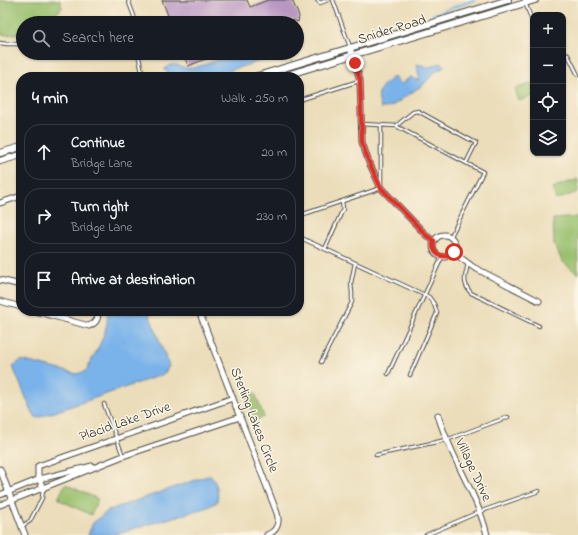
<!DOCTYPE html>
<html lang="en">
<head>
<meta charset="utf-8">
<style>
  body { margin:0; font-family:"Indie Flower",sans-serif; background:#242831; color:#f1f3f6 }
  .controls { position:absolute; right:12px; top:12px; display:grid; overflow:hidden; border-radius:8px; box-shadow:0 1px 3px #0004 }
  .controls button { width:36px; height:36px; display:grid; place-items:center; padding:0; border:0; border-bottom:1px solid #363941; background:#171b24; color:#f1f3f6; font:20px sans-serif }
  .stop { position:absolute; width:12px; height:12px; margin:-9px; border:3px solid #d93025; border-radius:50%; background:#fff }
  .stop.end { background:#d93025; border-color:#fff; box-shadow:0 1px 4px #0008 }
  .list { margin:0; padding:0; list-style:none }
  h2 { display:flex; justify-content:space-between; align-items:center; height:52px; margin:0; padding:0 16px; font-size:17px }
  h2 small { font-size:13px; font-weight:400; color:#9ea1a6 }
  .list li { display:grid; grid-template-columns:26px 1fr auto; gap:12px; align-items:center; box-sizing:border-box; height:56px; margin:0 8px 8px; padding:0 8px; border:1px solid #363941; border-radius:16px }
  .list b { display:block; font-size:15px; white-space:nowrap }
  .list p { margin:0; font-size:13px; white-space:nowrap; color:#9ea1a6 }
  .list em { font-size:13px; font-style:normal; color:#9ea1a6 }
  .icon { flex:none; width:22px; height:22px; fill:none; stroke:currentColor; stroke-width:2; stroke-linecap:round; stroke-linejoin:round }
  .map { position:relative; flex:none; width:578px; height:535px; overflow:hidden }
  .search { position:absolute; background:#171b24; box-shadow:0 1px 3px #0004; left:16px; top:16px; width:288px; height:44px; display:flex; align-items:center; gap:10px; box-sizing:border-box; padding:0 14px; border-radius:22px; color:#9ea1a6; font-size:15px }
  .panel { position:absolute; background:#171b24; box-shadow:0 1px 3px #0004; left:16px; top:72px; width:288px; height:244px; border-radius:16px }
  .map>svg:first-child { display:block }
  .green { fill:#98c06d; stroke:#62764c }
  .water { fill:#7ab3ea; stroke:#526f8a }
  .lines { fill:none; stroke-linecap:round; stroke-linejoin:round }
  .stream { stroke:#7ab3ea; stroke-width:2 }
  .building { fill:#b997c3 }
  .service-casing { stroke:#484640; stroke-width:4.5 }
  .minor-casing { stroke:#484640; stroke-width:7 }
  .tertiary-casing { stroke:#484640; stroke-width:8 }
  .service { stroke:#fff; stroke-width:2.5 }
  .minor { stroke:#fff; stroke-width:5 }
  .tertiary { stroke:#fff; stroke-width:6 }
  .route { stroke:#d93025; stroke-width:5 }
  .labels { text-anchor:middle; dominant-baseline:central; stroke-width:3; stroke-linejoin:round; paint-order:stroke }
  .street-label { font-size:14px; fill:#2b2b2b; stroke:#fcf5e5 }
</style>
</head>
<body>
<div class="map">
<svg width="578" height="535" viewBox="0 0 578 535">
  <rect width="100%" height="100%" fill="#fcf5e5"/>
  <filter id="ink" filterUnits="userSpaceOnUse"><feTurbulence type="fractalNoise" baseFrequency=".025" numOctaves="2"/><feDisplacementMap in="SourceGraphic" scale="8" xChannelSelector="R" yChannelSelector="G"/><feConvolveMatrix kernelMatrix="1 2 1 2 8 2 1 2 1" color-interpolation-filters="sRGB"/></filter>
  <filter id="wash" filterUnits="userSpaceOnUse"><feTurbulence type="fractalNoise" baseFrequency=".012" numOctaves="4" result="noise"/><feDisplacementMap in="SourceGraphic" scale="16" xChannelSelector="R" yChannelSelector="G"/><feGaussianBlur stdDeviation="0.9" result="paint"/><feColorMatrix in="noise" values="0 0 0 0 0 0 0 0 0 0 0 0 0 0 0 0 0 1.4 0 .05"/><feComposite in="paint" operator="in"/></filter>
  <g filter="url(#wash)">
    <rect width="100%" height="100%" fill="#ebddba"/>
    <!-- green -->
    <path class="green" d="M 0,0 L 60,0 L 62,8 L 45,23 L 23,23 L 23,33 L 7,35 L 0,34 Z
      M 533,83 L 533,96 L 519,101 L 515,89 Z
      M 578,179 L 578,192 L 556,200 L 552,188 Z
      M 578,217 L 578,274 L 562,261 L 554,244 L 553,219 Z
      M 255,393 L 264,417 L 255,420 L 246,396 Z
      M 65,484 L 98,499 L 91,515 L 58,499 Z"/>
    <!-- water -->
    <path class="water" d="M 242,53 L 285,53 L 209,77 L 175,77 L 164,70 L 169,65 C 180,63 181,69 193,68 Z
      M 441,63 L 444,65 L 443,68 L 436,71 L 424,84 L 392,106 L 386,108 L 381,108 C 375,92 380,86 394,77 L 401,84 L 411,77 L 416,80 L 419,79 L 417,64 L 429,67 Z
      M 107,311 L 148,311 L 169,366 L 164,374 L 37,418 L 32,412 L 13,367 L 21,360 L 77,374 L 86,371 C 95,353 110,331 107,311 Z
      M 210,475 C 217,483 219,491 217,502 L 206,508 L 111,535 L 88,535 L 93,523 L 109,510 Z"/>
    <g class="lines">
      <!-- stream -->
      <path class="stream" d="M 432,15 L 474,0"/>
    </g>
    <g id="blocks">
      <!-- building -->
      <path class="building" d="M 162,0 L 247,0 L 250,7 L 268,0 L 292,0 L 299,16 L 298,22 L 292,20 L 283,23 L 171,23 Z
        M 183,53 L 221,53 L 188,66 Z"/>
    </g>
  </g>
  <g filter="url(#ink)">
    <use href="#blocks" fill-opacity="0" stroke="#484640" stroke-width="1"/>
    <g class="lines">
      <!-- service casing -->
      <g class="service-casing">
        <path id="service" d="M 128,0 L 134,16 L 135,23
          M 317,0 L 320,3 L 328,0
          M 333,0 L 350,47
          M 524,0 L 533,23
          M 86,23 L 95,20
          M 0,43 L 7,44 L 23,44
          M 563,51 L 568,55 L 578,75
          M 138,53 L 143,77
          M 299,100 L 359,81
          M 362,124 L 396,126 L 483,172 L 451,236
          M 396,126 L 413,112 L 418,111 L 476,143 L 466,163
          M 299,219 L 301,215 L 381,188 L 381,125
          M 299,237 L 429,297 L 434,304 L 437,313 L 410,375
          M 325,249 L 343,209 L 342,201
          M 468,264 C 465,276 462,283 471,293 L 539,326
          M 321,362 L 352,302 L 352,293 L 351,283 L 355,263
          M 388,374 L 442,257
          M 104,404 L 123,456
          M 376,455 L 446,440 L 508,417
          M 22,526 L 30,521 L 42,498 L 43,489
          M 426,535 L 479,512 L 539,491"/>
      </g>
      <!-- minor casing -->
      <g class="minor-casing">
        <path id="minor" d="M 350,48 L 360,80 L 362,142 L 368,160 L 381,188 L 427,236 L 434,241
          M 0,203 L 21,196
          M433 246a11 11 0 1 1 22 0a11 11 0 1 1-22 0Z
          M 453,252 L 473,267 L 539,301
          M 0,280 L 21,285
          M 0,301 L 21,307
          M 35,311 L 89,326 C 96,323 100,318 96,311
          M 199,311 L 277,513 C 280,523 277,531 267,535
          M 438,415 C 450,457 477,493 487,535
          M 0,469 L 25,535
          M 43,489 L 38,475 L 38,466 L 233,398
          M 0,495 L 40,479 L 92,466
          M 0,505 L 123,456 L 240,417"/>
      </g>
      <!-- tertiary casing -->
      <g class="tertiary-casing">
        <path id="tertiary" d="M 254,77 L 508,0
          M 280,77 L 535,0
          M 0,153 L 21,147
          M 0,161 L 21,155"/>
      </g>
      <!-- service -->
      <use href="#service" class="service"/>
      <!-- minor -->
      <use href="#minor" class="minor"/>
      <!-- tertiary -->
      <use href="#tertiary" class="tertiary"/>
    </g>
  </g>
  <g class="lines" filter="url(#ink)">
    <!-- route -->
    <path class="route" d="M 355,63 L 360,80 L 362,142 L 368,160 L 381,188 L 427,236 L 434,241 C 430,254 444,261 454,252"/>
  </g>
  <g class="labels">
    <!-- street labels -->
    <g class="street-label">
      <text transform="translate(392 30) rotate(-17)">Snider Road</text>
      <text transform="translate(254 420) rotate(69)">Sterling Lakes Circle</text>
      <text transform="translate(125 422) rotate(-19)">Placid Lake Drive</text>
      <text transform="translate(473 470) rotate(65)">Village Drive</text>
    </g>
  </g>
</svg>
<div class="controls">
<button>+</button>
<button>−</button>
<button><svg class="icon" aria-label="locate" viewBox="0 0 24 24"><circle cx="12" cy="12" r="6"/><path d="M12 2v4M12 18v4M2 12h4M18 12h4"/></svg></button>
<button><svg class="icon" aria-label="layers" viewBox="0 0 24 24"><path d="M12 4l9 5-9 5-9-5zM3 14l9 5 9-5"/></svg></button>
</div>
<div class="stop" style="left:454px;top:252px"></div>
<div class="stop end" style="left:355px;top:63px"></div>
<div class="search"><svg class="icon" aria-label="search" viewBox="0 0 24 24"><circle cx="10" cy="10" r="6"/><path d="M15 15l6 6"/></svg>Search here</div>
<section class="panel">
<h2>4 min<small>Walk · 250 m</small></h2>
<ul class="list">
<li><svg class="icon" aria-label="ahead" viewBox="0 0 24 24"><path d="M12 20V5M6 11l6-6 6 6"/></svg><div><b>Continue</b><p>Bridge Lane</p></div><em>20 m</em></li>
<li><svg class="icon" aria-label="right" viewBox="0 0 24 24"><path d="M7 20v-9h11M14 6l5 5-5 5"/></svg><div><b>Turn right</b><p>Bridge Lane</p></div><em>230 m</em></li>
<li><svg class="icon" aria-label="arrive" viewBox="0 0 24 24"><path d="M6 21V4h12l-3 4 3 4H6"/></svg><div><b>Arrive at destination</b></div></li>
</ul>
</section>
</div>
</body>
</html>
